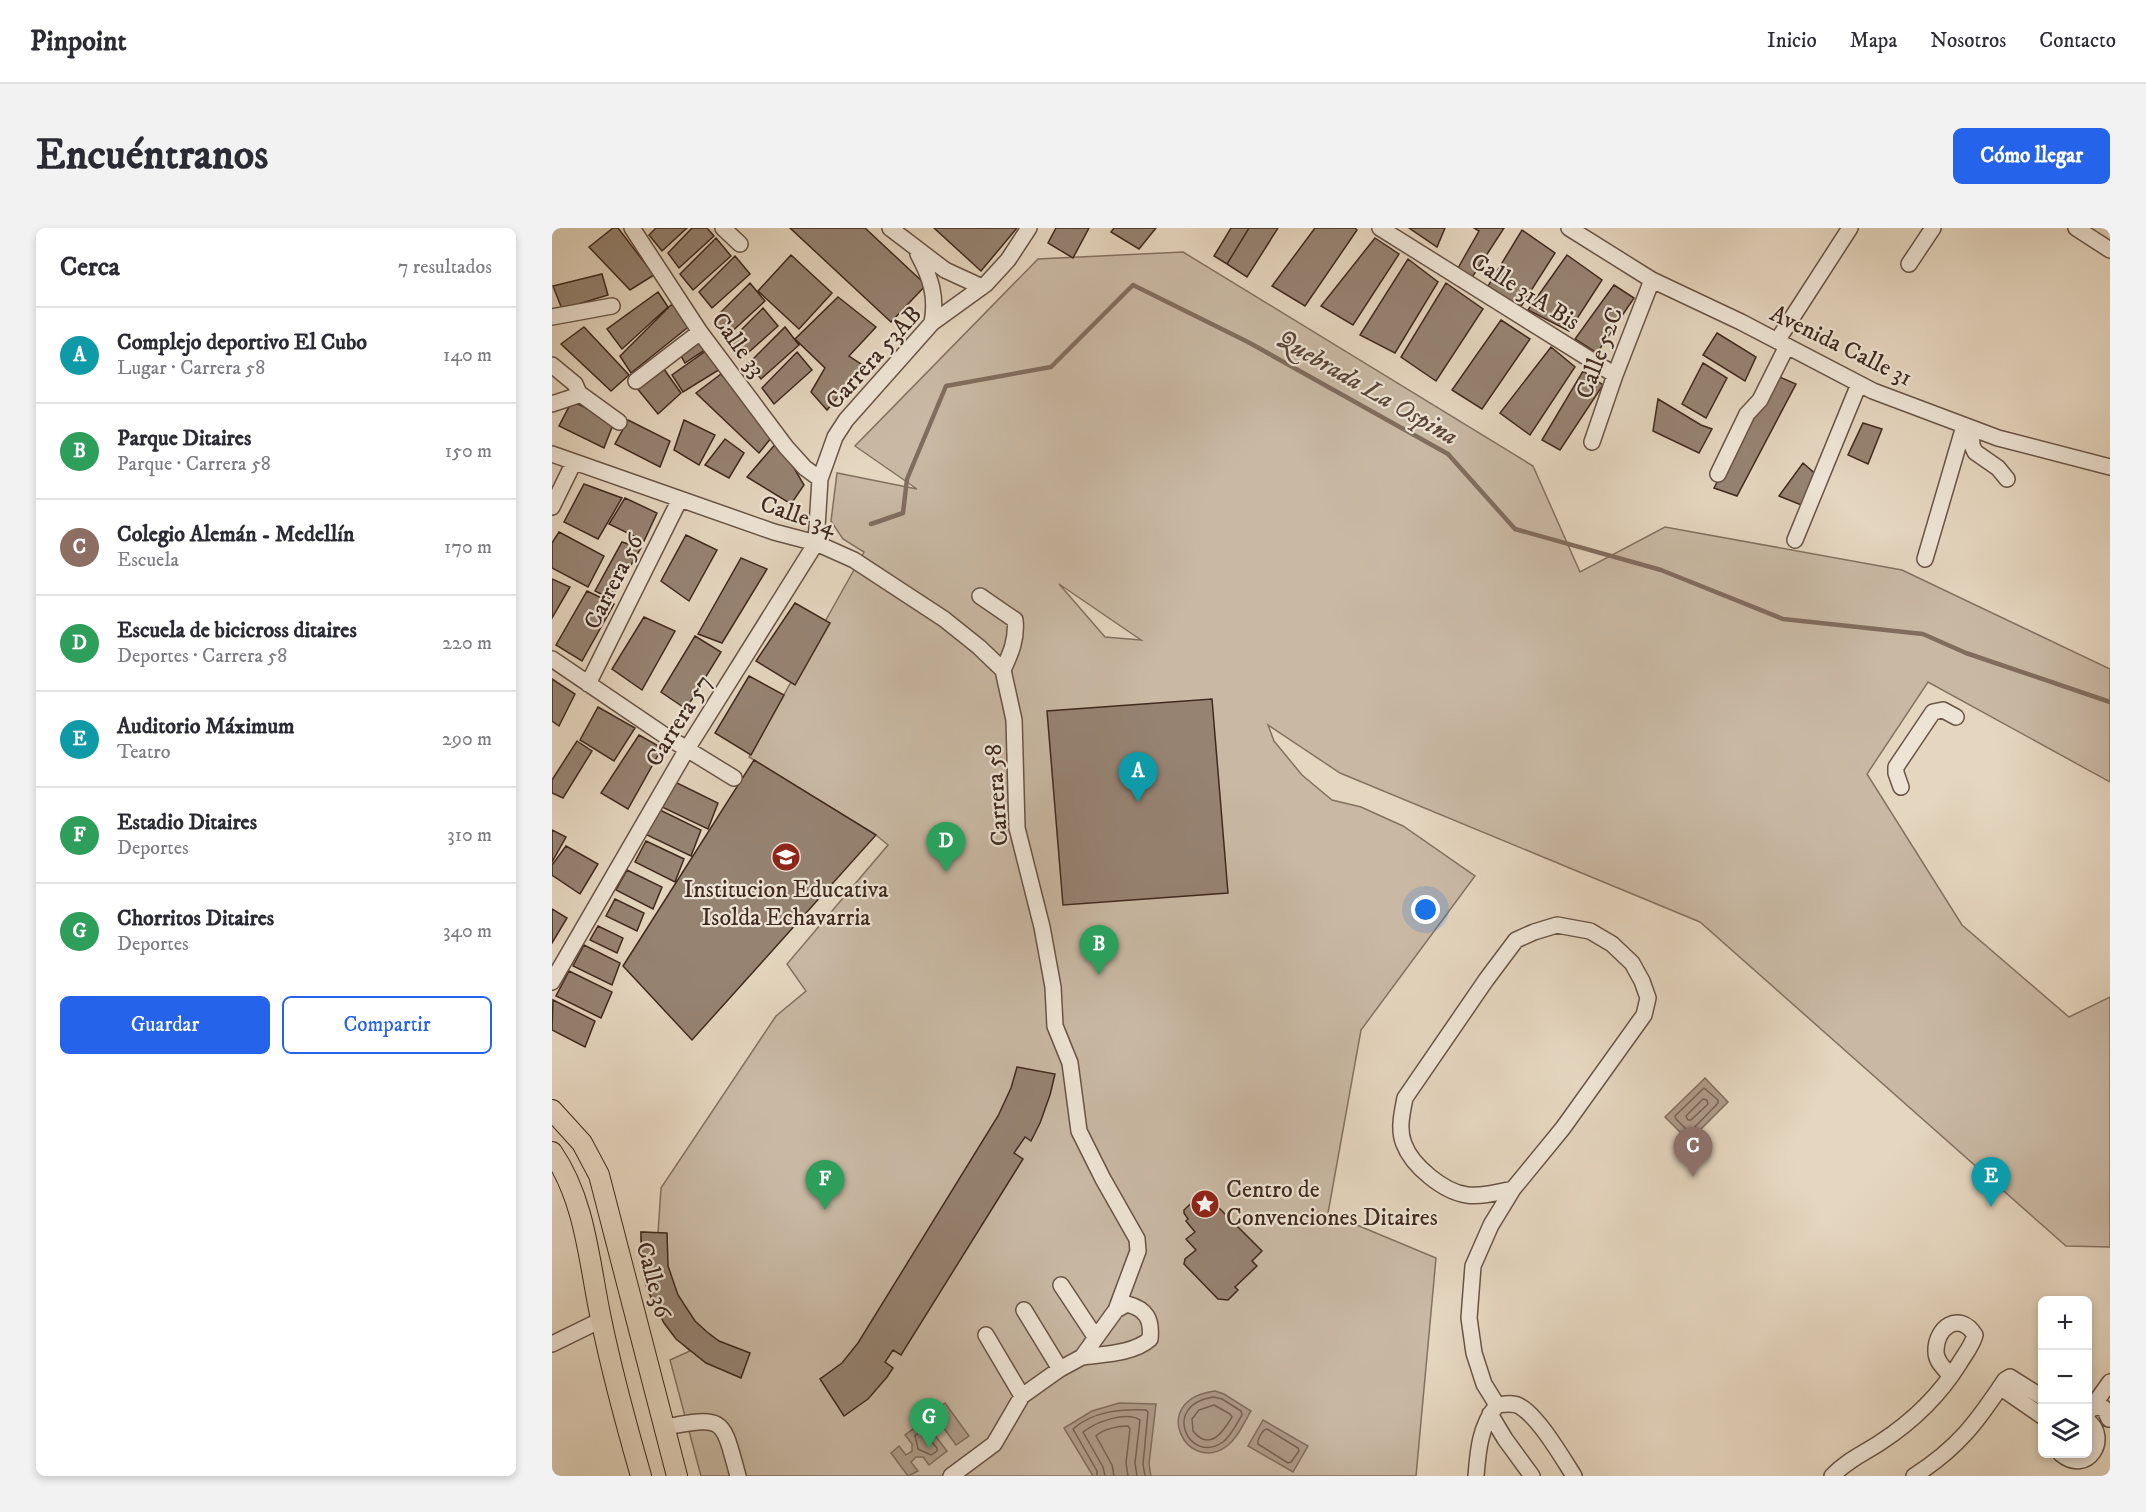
<!DOCTYPE html>
<html lang="es">
<head>
<meta charset="utf-8">
<style>
  body { margin:0; font-family:"IM FELL DW Pica",serif; background:#f2f2f3; color:#2b2b33 }
  .controls { position:absolute; right:18px; bottom:18px; display:grid; overflow:hidden; border-radius:9px; box-shadow:0 3px 9px #0003 }
  .controls button { width:54px; height:54px; display:grid; place-items:center; padding:0; border:0; border-bottom:2px solid #e1e1e2; background:#fff; color:#2b2b33; font:30px sans-serif }
  .you { position:absolute; left:874px; top:682px; width:21px; height:21px; margin:-15px; border:4px solid #fff; border-radius:50%; background:#1a73e8; box-shadow:0 0 0 9px #1a73e833 }
  .badge { display:grid; place-items:center; width:39px; height:39px; border-radius:50%; background:#2563eb; color:#fff; font-size:20px; font-weight:700 }
  .pin { position:absolute; translate:-50% -50px; filter:drop-shadow(0 2px 3px #0008) }
  .pin::after { content:''; position:absolute; top:32px; width:21px; height:18px; background:inherit; clip-path:polygon(0 0,100% 0,50% 100%) }
  .list { margin:0; padding:0; list-style:none }
  h2 { display:flex; justify-content:space-between; align-items:center; height:78px; margin:0; padding:0 24px; font-size:26px }
  h2 small { font-size:20px; font-weight:400; color:#7c7c81 }
  .list li { display:grid; grid-template-columns:39px 1fr auto; gap:18px; align-items:center; box-sizing:border-box; height:96px; padding:0 24px; border-top:2px solid #e1e1e2 }
  .list b { display:block; font-size:22px; white-space:nowrap }
  .list p { margin:0; font-size:20px; white-space:nowrap; color:#7c7c81 }
  .list em { font-size:20px; font-style:normal; color:#7c7c81 }
  .actions { display:flex; gap:12px; padding:18px 24px }
  .actions a { flex:1; padding:14px 0; border:2px solid #2563eb; border-radius:9px; text-align:center; font-size:21px; color:#2563eb }
  .actions .main { background:#2563eb; color:#fff }
  .icon { flex:none; width:33px; height:33px; fill:none; stroke:currentColor; stroke-width:2; stroke-linecap:round; stroke-linejoin:round }
  .map { position:relative; flex:none; width:1558px; height:1248px; overflow:hidden; border-radius:9px }
  header { display:flex; align-items:center; gap:36px; box-sizing:border-box; height:84px; padding:0 30px; background:#fff; border-bottom:2px solid #e1e1e2 }
  header strong { font-size:28px }
  nav { display:flex; gap:33px; margin-inline-start:auto; font-size:21px }
  .intro { display:flex; align-items:center; justify-content:space-between; box-sizing:border-box; height:144px; padding:0 36px }
  h1 { margin:0; font-size:42px }
  .button { padding:15px 27px; border-radius:9px; background:#2563eb; color:#fff; font-size:21px; font-weight:700 }
  main { display:flex; gap:36px; padding:0 36px }
  aside { flex:1; background:#fff; border-radius:9px; box-shadow:0 3px 9px #0003 }
  .map>svg:first-child { display:block }
  .green { fill:#c9b9a4; stroke:#847161; stroke-width:1.5; fill-rule:evenodd }
  .water { fill:#ad9b88; stroke:#816d5e; stroke-width:1.5 }
  .lines { fill:none; stroke-linecap:round; stroke-linejoin:round }
  .shore { stroke:#766253; stroke-width:1.5 }
  .stream { stroke:#816d5e; stroke-width:4.5 }
  .building { fill:#968372; stroke:#40291e; stroke-width:1.5 }
  .minor-casing { stroke:#695446; stroke-width:18 }
  .major-casing { stroke:#40291e; stroke-width:22 }
  .minor { stroke:#eee4d5; stroke-width:15 }
  .major { stroke:#e5d6bf; stroke-width:20 }
  .labels { text-anchor:middle; dominant-baseline:central; stroke-width:4.5; stroke-linejoin:round; paint-order:stroke }
  .street-label { font-size:24px; fill:#40291e; stroke:#eee4d5 }
  .poi-label { font-size:24px; fill:#40291e; stroke:#eee4d5 }
  .water-label { font-size:26px; font-style:italic; fill:#5b4638; stroke:#eee4d5 }
</style>
</head>
<body>
<header>
<strong>Pinpoint</strong>
<nav><a>Inicio</a><a>Mapa</a><a>Nosotros</a><a>Contacto</a></nav>
</header>
<div class="intro"><h1>Encuéntranos</h1><a class="button">Cómo llegar</a></div>
<main>
<aside>
<h2>Cerca<small>7 resultados</small></h2>
<ul class="list">
<li><span class="badge" style="background:#0f9aa8">A</span><div><b>Complejo deportivo El Cubo</b><p>Lugar · Carrera 58</p></div><em>140 m</em></li>
<li><span class="badge" style="background:#2e9e5b">B</span><div><b>Parque Ditaires</b><p>Parque · Carrera 58</p></div><em>150 m</em></li>
<li><span class="badge" style="background:#8d6e63">C</span><div><b>Colegio Alemán - Medellín</b><p>Escuela</p></div><em>170 m</em></li>
<li><span class="badge" style="background:#2e9e5b">D</span><div><b>Escuela de bicicross ditaires</b><p>Deportes · Carrera 58</p></div><em>220 m</em></li>
<li><span class="badge" style="background:#0f9aa8">E</span><div><b>Auditorio Máximum</b><p>Teatro</p></div><em>290 m</em></li>
<li><span class="badge" style="background:#2e9e5b">F</span><div><b>Estadio Ditaires</b><p>Deportes</p></div><em>310 m</em></li>
<li><span class="badge" style="background:#2e9e5b">G</span><div><b>Chorritos Ditaires</b><p>Deportes</p></div><em>340 m</em></li>
</ul>
<div class="actions"><a class="main">Guardar</a><a>Compartir</a></div>
</aside>
<div class="map">
<svg width="1558" height="1248" viewBox="0 0 1558 1248">
  <rect width="100%" height="100%" fill="#e5d6bf"/>
  <filter id="stains"><feTurbulence type="fractalNoise" baseFrequency=".00333" numOctaves="4"/><feColorMatrix values="0 0 0 0 .2 0 0 0 0 .09 0 0 0 0 .02 0 0 0 .5 -.17"/></filter>
  <radialGradient id="worn" r=".72"><stop offset=".6" stop-color="#630" stop-opacity="0"/><stop offset="1" stop-color="#630" stop-opacity=".3"/></radialGradient>
  <!-- green -->
  <path class="green" d="M 631,24 L 981,238 L 1028,344 L 1113,299 L 1350,342 L 1558,441 L 1558,554 L 1376,454 L 1315,546 L 1410,697 L 1517,789 L 1558,769 L 1558,1019 L 1514,1018 L 1148,694 L 788,545 L 716,497 L 722,513 L 750,547 L 780,572 L 809,579 L 851,598 L 923,648 L 809,802 L 776,985 L 884,1030 L 864,1248 L 149,1248 L 118,1132 L 138,1123 C 101,1089 87,1054 89,1004 L 106,1005 L 109,960 L 224,788 L 254,763 L 235,736 L 336,617 L 324,607 L 197,529 L 312,324 L 291,311 L 279,293 L 285,245 L 365,261 L 303,218 L 486,31 ZM 507,356 L 589,412 L 553,409 Z"/>
  <!-- water -->
  <path class="water" d="M 1153,850 L 1176,874 L 1137,913 L 1113,889 Z
    M 663,1163 L 672,1166 L 699,1183 C 692,1194 686,1210 675,1218 C 635,1248 595,1172 663,1163 Z
    M 393,1175 L 417,1208 L 404,1217 L 380,1184 Z
    M 567,1175 L 604,1176 L 597,1236 L 599,1248 L 541,1248 L 512,1200 L 540,1183 Z
    M 711,1192 L 756,1218 L 741,1244 L 696,1218 Z
    M 372,1193 L 395,1223 L 377,1237 L 371,1229 L 364,1229 L 359,1234 L 366,1243 L 356,1248 L 339,1225 L 347,1218 L 354,1227 L 360,1223 L 360,1216 L 353,1207 Z"/>
  <g class="lines">
    <!-- shore -->
    <path class="shore" d="M 1152,860 L 1166,872 L 1166,875 L 1139,903 L 1136,903 L 1124,891 L 1123,888 Z
      M 1151,871 L 1155,872 L 1156,876 L 1139,892 L 1136,892 L 1134,888 Z
      M 662,1169 L 670,1171 L 689,1183 L 690,1187 C 685,1195 679,1208 671,1214 C 637,1238 608,1176 662,1169 Z
      M 662,1177 L 678,1186 L 680,1189 C 671,1204 658,1224 641,1203 L 640,1191 L 647,1182 Z
      M 715,1201 L 746,1220 L 747,1223 L 739,1234 L 736,1235 L 706,1216 C 705,1212 710,1202 715,1201 Z
      M 370,1202 L 385,1220 L 385,1223 L 379,1227 L 366,1221 L 363,1208 Z
      M 545,1248 L 545,1243 L 521,1201 C 541,1183 569,1181 594,1182 L 596,1184 L 591,1236 L 593,1248
      M 553,1248 L 551,1239 L 531,1204 C 544,1194 573,1183 588,1192 L 583,1235 L 585,1248
      M 562,1248 L 560,1237 L 544,1208 C 551,1201 566,1198 576,1198 L 578,1201 L 574,1235 L 576,1248"/>
    <!-- stream -->
    <path class="stream" d="M 319,296 L 351,285 L 355,251 L 394,158 L 499,139 L 581,57 L 696,114 L 896,226 L 963,301 L 1109,342 L 1231,391 L 1371,406 L 1414,425 L 1558,474"/>
  </g>
  <!-- building -->
  <path class="building" d="M 61,0 L 66,0 L 102,47 L 78,62 L 37,19 Z
    M 104,0 L 135,0 L 110,23 L 97,7 Z
    M 140,0 L 155,0 L 162,8 L 127,40 L 116,25 Z
    M 238,0 L 313,0 L 374,57 L 339,94 Z
    M 382,0 L 465,0 L 429,43 Z
    M 504,0 L 537,0 L 521,30 L 496,15 Z
    M 562,0 L 604,0 L 587,21 L 559,4 Z
    M 679,0 L 697,0 L 675,36 L 662,28 Z
    M 697,0 L 726,0 L 695,49 L 675,36 Z
    M 763,0 L 803,0 L 805,2 L 753,78 L 720,58 Z
    M 857,0 L 893,0 L 885,19 Z
    M 922,0 L 952,0 L 919,51 L 906,40 L 927,3 Z
    M 970,2 L 1003,25 L 968,80 L 936,58 Z
    M 164,10 L 179,28 L 141,62 L 128,46 Z
    M 823,10 L 847,26 L 801,97 L 769,78 Z
    M 239,27 L 280,65 L 247,101 L 206,63 Z
    M 1015,27 L 1050,52 L 1017,103 L 976,82 Z
    M 183,28 L 198,46 L 160,80 L 147,64 Z
    M 856,31 L 886,54 L 843,125 L 808,107 Z
    M 50,46 L 56,67 L 10,81 L 1,58 Z
    M 198,55 L 213,73 L 175,108 L 162,91 Z
    M 894,55 L 931,81 L 884,153 L 849,129 Z
    M 1062,57 L 1082,70 L 1045,125 L 1023,111 Z
    M 106,64 L 116,79 L 70,121 L 55,101 Z
    M 286,69 L 324,99 L 297,128 L 312,138 L 275,182 L 259,164 L 273,140 L 243,111 Z
    M 120,76 L 140,96 L 79,145 L 68,128 Z
    M 211,80 L 226,98 L 188,132 L 175,116 Z
    M 949,92 L 978,111 L 930,181 L 900,162 Z
    M 32,99 L 77,147 L 59,163 L 9,116 Z
    M 233,99 L 247,117 L 209,151 L 197,135 Z
    M 1165,105 L 1204,129 L 1193,153 L 1151,127 Z
    M 146,107 L 157,119 L 133,135 L 126,123 Z
    M 999,119 L 1023,139 L 978,207 L 948,185 Z
    M 158,120 L 173,138 L 131,164 L 120,147 Z
    M 245,124 L 260,142 L 222,176 L 210,160 Z
    M 1151,135 L 1175,150 L 1154,190 L 1130,176 Z
    M 109,137 L 129,165 L 106,186 L 84,159 Z
    M 1031,143 L 1051,157 L 1008,222 L 990,212 Z
    M 169,146 L 223,205 L 207,225 L 144,165 Z
    M 1223,147 L 1244,156 L 1185,268 L 1162,260 Z
    M 1106,171 L 1149,197 L 1160,201 L 1147,225 L 1101,203 Z
    M 20,173 L 62,194 L 52,220 L 7,198 Z
    M 76,192 L 118,213 L 108,239 L 63,216 Z
    M 132,192 L 163,207 L 147,237 L 122,222 Z
    M 1311,195 L 1330,201 L 1316,236 L 1296,227 Z
    M 173,211 L 192,225 L 177,250 L 153,237 Z
    M 226,213 L 252,257 L 239,276 L 195,249 Z
    M 1251,235 L 1267,249 L 1252,278 L 1227,268 Z
    M 32,256 L 70,270 L 46,311 L 12,294 Z
    M 73,270 L 105,285 L 92,313 L 57,296 Z
    M 7,304 L 52,328 L 36,359 L 0,340 L 0,315 Z
    M 134,307 L 165,322 L 137,373 L 109,353 Z
    M 70,314 L 89,320 L 59,371 L 43,363 Z
    M 189,330 L 215,341 L 170,415 L 146,406 Z
    M 0,351 L 18,359 L 0,390 Z
    M 35,363 L 62,376 L 30,433 L 4,417 Z
    M 243,375 L 278,395 L 243,457 L 204,433 Z
    M 92,389 L 123,403 L 90,462 L 60,441 Z
    M 143,408 L 169,424 L 134,481 L 109,464 Z
    M 197,448 L 232,467 L 199,527 L 163,505 Z
    M 0,451 L 23,466 L 7,498 L 0,493 Z
    M 660,471 L 676,665 L 511,677 L 495,483 Z
    M 46,479 L 83,500 L 62,533 L 28,512 Z
    M 87,507 L 110,520 L 76,581 L 49,565 Z
    M 25,513 L 40,523 L 11,570 L 0,565 L 0,552 Z
    M 202,532 L 324,607 L 140,812 L 71,738 Z
    M 123,554 L 166,575 L 156,601 L 110,579 Z
    M 106,581 L 149,602 L 139,628 L 93,606 Z
    M 0,602 L 14,609 L 0,634 Z
    M 94,613 L 132,631 L 123,654 L 83,634 Z
    M 14,618 L 46,636 L 28,666 L 0,647 L 0,637 Z
    M 75,642 L 110,659 L 101,681 L 64,662 Z
    M 63,671 L 92,685 L 85,703 L 54,688 Z
    M 0,681 L 15,690 L 0,715 Z
    M 46,698 L 71,710 L 65,725 L 38,712 Z
    M 32,717 L 68,735 L 60,757 L 21,738 Z
    M 17,743 L 60,764 L 49,790 L 4,768 Z
    M 1,772 L 43,793 L 33,819 L 0,802 Z
    M 465,839 L 503,846 L 498,867 L 488,895 L 479,913 L 473,909 L 462,925 L 471,931 L 349,1127 L 341,1122 L 333,1134 L 341,1140 L 335,1149 L 316,1171 L 292,1188 L 268,1151 L 290,1135 L 306,1115 L 446,888 L 459,860 Z
    M 651,964 L 710,1023 L 700,1033 L 705,1038 L 683,1059 L 686,1062 L 676,1072 L 666,1071 L 632,1036 L 633,1031 L 644,1022 L 634,1011 L 643,1004 L 634,993 L 636,991 L 632,985 L 632,982 Z
    M 89,1004 L 115,1005 L 116,1038 L 126,1067 L 143,1093 L 155,1104 L 167,1113 L 198,1125 L 189,1150 L 154,1135 L 124,1111 L 112,1095 L 95,1061 L 90,1043 Z"/>
  <g class="lines">
    <!-- minor casing -->
    <g class="minor-casing">
      <path id="minor" d="M 80,0 L 148,104 L 234,219 L 253,240 L 268,251
        M 171,0 L 188,16
        M 338,0 L 393,42 L 430,59
        M 828,0 L 1063,147
        M 1017,0 L 1100,52 L 1189,94 L 1321,163 L 1446,210 L 1558,239
        M 1524,0 L 1558,22
        M 366,26 C 379,50 385,69 380,95
        M 1357,36 L 1381,0
        M 0,89 L 60,78
        M 1225,113 L 1298,0
        M 0,137 L 23,156 L 27,165 L 67,194
        M 84,153 L 148,104
        M 0,176 L 21,169 L 27,165
        M 1419,200 L 1420,217 L 1423,224 L 1446,240 L 1455,251
        M 1040,214 L 1063,147 L 1100,52
        M 0,226 L 222,304 L 264,315 L 302,332 L 392,391 L 427,419 L 451,442 L 462,492 L 465,600 L 490,699 L 501,759 L 503,798 L 518,835 L 527,903 L 551,951 L 585,1011 L 586,1023 L 564,1082 L 530,1129 L 508,1141 L 470,1168 L 442,1216 L 399,1248
        M 1166,246 L 1195,186 L 1208,172 L 1235,118
        M 0,279 L 22,234
        M 1243,312 L 1307,156
        M 1373,331 L 1412,198
        M 428,368 L 463,392 C 465,411 459,425 451,442
        M 0,431 L 112,507 L 182,550
        M 36,456 L 128,271
        M 1349,559 L 1344,545 L 1344,539 L 1381,484 L 1391,482 L 1404,489
        M 0,754 L 135,521 L 264,315 L 268,251 L 283,209 L 294,192 L 380,95 L 434,56 L 456,32 L 477,0
        M 509,1057 L 544,1110
        M 472,1082 L 508,1141
        M 434,1107 L 470,1168
        M 0,1116 L 49,1092
        M 530,1129 C 551,1126 581,1126 598,1111 C 600,1092 595,1081 575,1076 L 564,1082
        M 1448,1159 L 1490,1188
        M 945,1177 L 932,1156 L 922,1125 L 917,1090 L 921,1038 L 939,997 L 961,961 L 1011,900 L 1092,787 L 1096,770 L 1090,753 L 1080,735 L 1060,716 L 1038,703 L 1005,697 L 982,704 L 964,712 L 934,752 L 853,870 C 850,885 846,902 852,916 C 860,938 892,964 915,967 C 930,969 947,964 961,961
        M 1540,1179 L 1552,1180 L 1557,1191
        M 1536,1185 L 1558,1154
        M 938,1186 L 953,1211 L 980,1248
        M 113,1199 C 174,1188 170,1190 186,1248
        M 1509,1226 C 1536,1248 1558,1210 1536,1193
        M 924,1248 C 926,1222 928,1198 945,1177 C 953,1176 962,1174 969,1179 C 987,1190 1010,1229 1022,1248
        M 1280,1248 C 1297,1231 1311,1226 1329,1214 C 1361,1193 1387,1168 1407,1136 C 1413,1126 1420,1118 1423,1107 C 1407,1082 1383,1100 1384,1124 C 1384,1134 1393,1141 1399,1148
        M 1362,1248 C 1406,1220 1425,1194 1453,1152 L 1458,1149 L 1490,1169"/>
    </g>
    <!-- major casing -->
    <g class="major-casing">
      <path id="major" d="M 0,882 L 30,915 L 47,947 L 125,1248
        M 0,924 C 34,973 37,1035 49,1091 C 60,1144 74,1196 89,1248"/>
    </g>
    <!-- minor -->
    <use href="#minor" class="minor"/>
    <!-- major -->
    <use href="#major" class="major"/>
  </g>
  <!-- icons -->
  <defs>
    <g id="school-disc" transform="scale(1.5)"><circle r="9.5" fill="#8f2418" stroke="#eee4d5"/><path d="M0-5L7-2L0 1L-7-2ZM-4 1L0 2.5L4 1V4Q0 6-4 4Z" fill="#fff"/></g>
    <g id="sight-disc" transform="scale(1.5)"><circle r="9.5" fill="#8f2418" stroke="#eee4d5"/><path d="M0-6L1.8-2.2L6-1.7L2.9 1.2L3.7 5.4L0 3.3L-3.7 5.4L-2.9 1.2L-6-1.7L-1.8-2.2Z" fill="#fff"/></g>
  </defs>
  <g fill-rule="evenodd">
    <use href="#school-disc" x="234" y="629"/>
    <use href="#sight-disc" x="653" y="976"/>
  </g>
  <g class="labels">
    <!-- street labels -->
    <g class="street-label">
      <text transform="translate(973 64) rotate(32)">Calle 31A Bis</text>
      <text transform="translate(186 117) rotate(54)">Calle 33</text>
      <text transform="translate(1289 118) rotate(26)">Avenida Calle 31</text>
      <text transform="translate(1048 125) rotate(-70)">Calle 52C</text>
      <text transform="translate(322 130) rotate(-48)">Carrera 53AB</text>
      <text transform="translate(246 288) rotate(19)">Calle 34</text>
      <text transform="translate(62 354) rotate(-63)">Carrera 56</text>
      <text transform="translate(127 493) rotate(-58)">Carrera 57</text>
      <text transform="translate(445 567) rotate(-94)">Carrera 58</text>
      <text transform="translate(101 1052) rotate(75)">Calle 36</text>
    </g>
    <!-- poi labels -->
    <g class="poi-label">
      <text x="234" y="662">Institucion Educativa<tspan x="234" dy="28">Isolda Echavarria</tspan></text>
      <text x="674" y="962" text-anchor="start">Centro de<tspan x="674" dy="28">Convenciones Ditaires</tspan></text>
    </g>
    <!-- water labels -->
    <g class="water-label">
      <text transform="translate(815 160) rotate(30)">Quebrada La Ospina</text>
    </g>
  </g>
  <rect width="100%" height="100%" filter="url(#stains)"/>
  <rect width="100%" height="100%" fill="url(#worn)"/>
</svg>
<div class="controls">
<button>+</button>
<button>−</button>
<button><svg class="icon" aria-label="layers" viewBox="0 0 24 24"><path d="M12 4l9 5-9 5-9-5zM3 14l9 5 9-5"/></svg></button>
</div>
<div class="you"></div>
<div class="pin badge" style="left:586px;top:574px;background:#0f9aa8">A</div>
<div class="pin badge" style="left:547px;top:747px;background:#2e9e5b">B</div>
<div class="pin badge" style="left:1141px;top:949px;background:#8d6e63">C</div>
<div class="pin badge" style="left:394px;top:644px;background:#2e9e5b">D</div>
<div class="pin badge" style="left:1439px;top:979px;background:#0f9aa8">E</div>
<div class="pin badge" style="left:273px;top:982px;background:#2e9e5b">F</div>
<div class="pin badge" style="left:377px;top:1220px;background:#2e9e5b">G</div>
</div>
</main>
</body>
</html>
